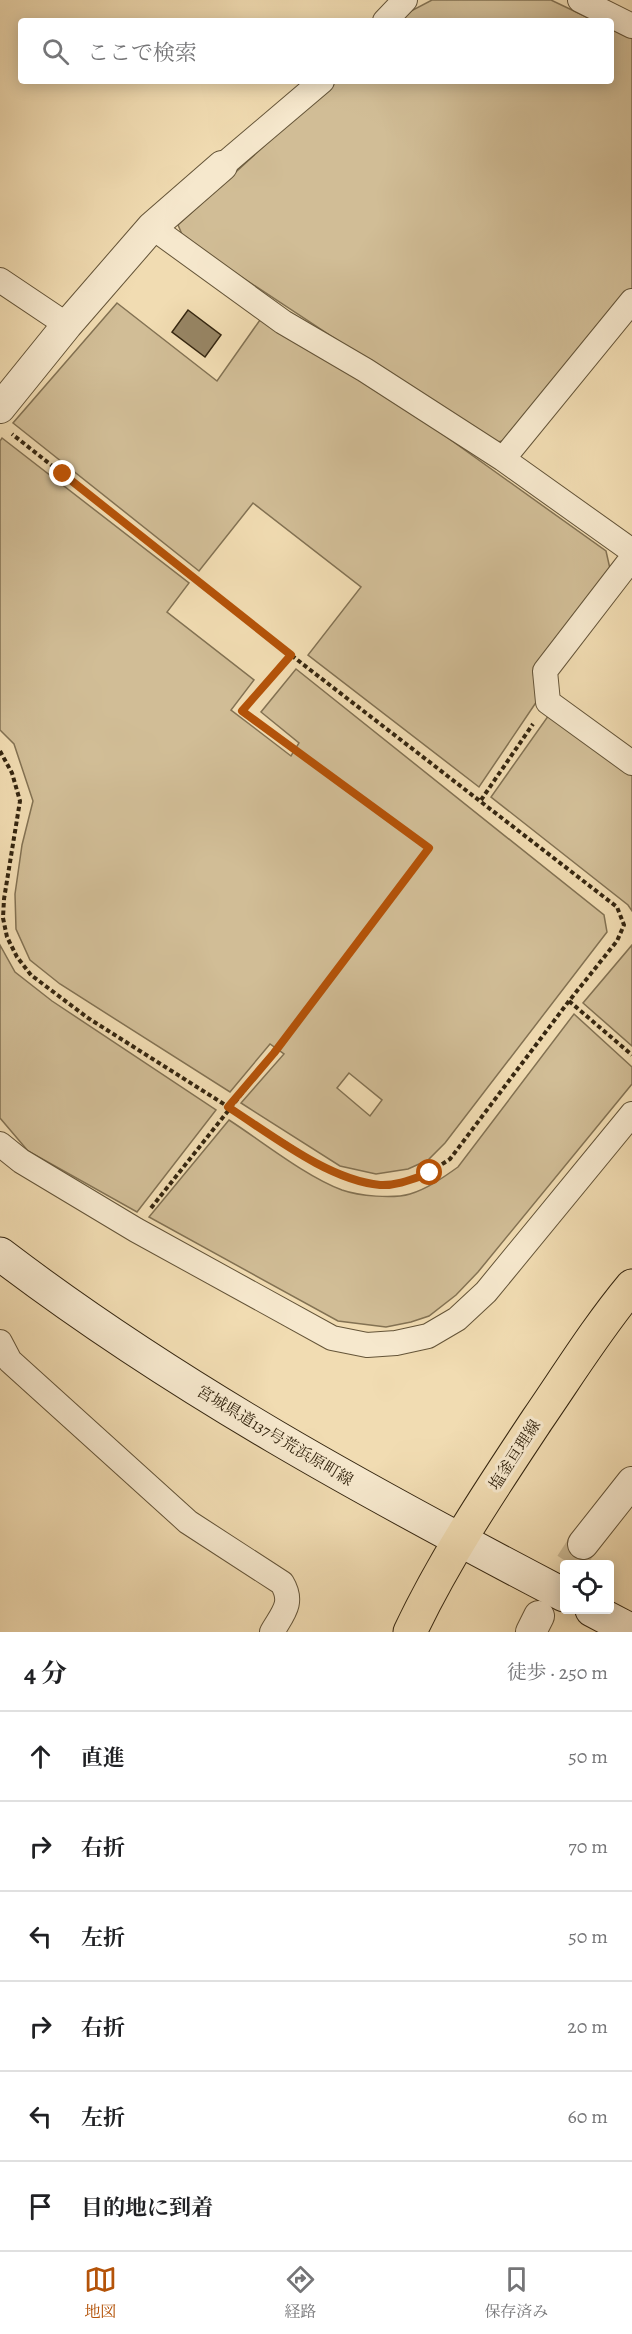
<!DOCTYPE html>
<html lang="ja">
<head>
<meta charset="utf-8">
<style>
  body { margin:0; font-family:Alegreya,"Noto Serif JP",serif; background:#f6f6f6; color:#202124 }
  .controls { position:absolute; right:18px; bottom:18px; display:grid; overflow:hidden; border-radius:6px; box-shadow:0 3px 15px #0003 }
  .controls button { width:54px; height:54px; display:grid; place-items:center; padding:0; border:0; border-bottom:2px solid #e0e0e0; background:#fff; color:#202124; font:30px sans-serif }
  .stop { position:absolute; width:18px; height:18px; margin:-14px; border:4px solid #b45309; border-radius:50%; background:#fff }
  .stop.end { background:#b45309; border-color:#fff; box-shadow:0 2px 6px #0008 }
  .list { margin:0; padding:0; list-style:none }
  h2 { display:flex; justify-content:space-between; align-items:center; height:78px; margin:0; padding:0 24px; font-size:26px }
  h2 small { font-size:20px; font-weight:400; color:#757577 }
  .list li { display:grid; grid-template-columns:39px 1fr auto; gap:18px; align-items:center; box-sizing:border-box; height:90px; padding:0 24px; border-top:2px solid #e0e0e0 }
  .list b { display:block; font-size:22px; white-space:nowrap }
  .list em { font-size:20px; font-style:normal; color:#757577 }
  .icon { flex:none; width:33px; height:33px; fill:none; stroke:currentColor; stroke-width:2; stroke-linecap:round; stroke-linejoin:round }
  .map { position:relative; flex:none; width:632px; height:1632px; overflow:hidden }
  .search { position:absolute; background:#fff; box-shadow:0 3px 15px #0003; left:18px; right:18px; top:18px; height:66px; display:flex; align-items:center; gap:15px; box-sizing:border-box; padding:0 21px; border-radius:6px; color:#757577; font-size:22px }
  .sheet { height:618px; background:#fff }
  nav { display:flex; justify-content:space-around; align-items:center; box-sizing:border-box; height:84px; border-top:2px solid #e0e0e0; background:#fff; font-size:16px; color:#757577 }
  nav a { display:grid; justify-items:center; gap:3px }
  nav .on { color:#b45309 }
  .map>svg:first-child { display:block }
  .green { fill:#d1bd96; stroke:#837253; stroke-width:1.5; fill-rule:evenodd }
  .building { fill:#978564; stroke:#352610; stroke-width:1.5 }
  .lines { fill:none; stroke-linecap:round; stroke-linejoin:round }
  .tertiary-tunnel { stroke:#cbb892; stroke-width:30; stroke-dasharray:30 15; stroke-linecap:butt }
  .minor-casing { stroke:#645438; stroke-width:26 }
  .tertiary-casing { stroke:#645438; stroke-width:32 }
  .secondary-casing { stroke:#352610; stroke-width:35 }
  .primary-casing { stroke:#352610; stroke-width:35 }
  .path { stroke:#352610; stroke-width:4; stroke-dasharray:4.5 3; stroke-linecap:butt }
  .minor { stroke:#f6e8cd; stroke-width:24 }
  .tertiary { stroke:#f6e8cd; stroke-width:30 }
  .secondary { stroke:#f6e8cd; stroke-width:33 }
  .primary { stroke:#f1dcb2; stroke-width:33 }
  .route { stroke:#b45309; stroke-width:8 }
  .labels { text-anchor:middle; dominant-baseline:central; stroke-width:6; stroke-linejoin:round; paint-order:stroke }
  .street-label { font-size:16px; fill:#352610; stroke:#f6e8cd }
</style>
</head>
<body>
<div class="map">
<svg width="632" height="1632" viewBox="0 0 632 1632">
  <rect width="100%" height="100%" fill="#f1dcb2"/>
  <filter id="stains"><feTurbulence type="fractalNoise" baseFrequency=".00333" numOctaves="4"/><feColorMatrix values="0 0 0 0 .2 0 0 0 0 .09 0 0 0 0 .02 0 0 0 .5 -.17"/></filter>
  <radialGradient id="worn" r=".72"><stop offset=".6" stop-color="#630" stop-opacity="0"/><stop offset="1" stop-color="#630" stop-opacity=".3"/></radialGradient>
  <!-- green -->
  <path class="green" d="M 432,0 L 551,0 L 595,21 L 400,21 L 409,12 Z
    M 611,28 L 632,38 L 632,290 L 511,439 L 493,443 L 184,239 L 178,225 L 335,81 L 611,81 Z
    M 117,303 L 217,381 L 260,320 L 342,367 L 441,433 L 606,551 L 611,573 L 533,671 L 537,701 L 479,787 L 308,655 L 361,587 L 253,503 L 199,571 L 13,423 Z
    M 2,438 L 189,583 L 167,612 L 254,680 L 231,710 L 291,756 L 299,743 L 261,712 L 296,669 L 604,915 L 607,932 L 445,1143 L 428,1160 L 408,1169 L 376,1174 L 340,1166 L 241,1103 L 284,1054 L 270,1044 L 230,1092 L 60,984 L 30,960 L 16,929 L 15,894 L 22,845 L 33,801 L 14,744 L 0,730 L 0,441 ZM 349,1073 L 382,1100 L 370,1116 L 337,1088 Z
    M 551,712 L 632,776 L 632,911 L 628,905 L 491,797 Z
    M 0,945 L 15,972 L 52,1001 L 216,1110 L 137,1212 L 28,1151 L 0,1118 Z
    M 632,945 L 632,1046 L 583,1003 Z
    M 574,1014 L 632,1067 L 632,1084 L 478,1272 L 456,1295 L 429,1316 L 411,1322 L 386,1327 L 338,1321 L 149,1217 L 229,1120 C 263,1142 305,1176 342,1190 C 359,1196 393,1199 410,1194 C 427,1189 444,1177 458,1167 Z"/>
  <!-- building -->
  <path class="building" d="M 188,310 L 221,335 L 205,357 L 172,332 Z"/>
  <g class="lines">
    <!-- tertiary-tunnel -->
    <path class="tertiary-tunnel" d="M 570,1564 L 583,1544"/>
    <!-- minor casing -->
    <g class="minor-casing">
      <path id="minor" d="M 580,0 L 632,26
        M 385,21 L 405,0
        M 222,166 L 322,81
        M 152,227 L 283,322 L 365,370 L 503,459 L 632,551
        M 0,280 L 67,325
        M 503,459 L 632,301
        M 632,558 L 545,671 L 548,702 L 632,763
        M 0,1144 L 21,1161 L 136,1230 L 332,1338 L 367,1345 L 396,1343 L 428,1336 L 457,1319 L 486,1292 L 632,1114
        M 0,1342 L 10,1361 L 188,1522 L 282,1583 C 294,1603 283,1613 272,1632"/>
    </g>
    <!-- tertiary casing -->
    <g class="tertiary-casing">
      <path id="tertiary" d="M 0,408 L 67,325 L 152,227 L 222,166
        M 583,1544 L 632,1482
        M 531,1632 L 539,1616"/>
    </g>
    <!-- secondary casing -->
    <g class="secondary-casing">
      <path id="secondary" d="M 0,1254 C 176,1388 369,1493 564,1595
        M 592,1610 L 632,1631"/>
    </g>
    <!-- primary casing -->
    <g class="primary-casing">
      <path id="primary" d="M 410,1632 C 445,1558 492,1488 537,1420 C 568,1375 597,1328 632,1286"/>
    </g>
    <!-- path -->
    <path class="path" d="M 0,751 L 12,773 L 20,801 L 4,899 L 3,918 L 7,937 L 17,957 L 31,975 L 88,1018 L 328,1170 C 375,1190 407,1188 450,1159 L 569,1001 L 617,941 L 624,925 L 617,907 L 291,655 L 12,434
      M 481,800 L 533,724
      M 569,1001 L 632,1055
      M 151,1208 L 274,1053 L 429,848 L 242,711 L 291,655"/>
    <!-- minor -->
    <use href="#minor" class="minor"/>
    <!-- tertiary -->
    <use href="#tertiary" class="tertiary"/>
    <!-- secondary -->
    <use href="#secondary" class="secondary"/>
    <!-- primary -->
    <use href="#primary" class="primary"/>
  </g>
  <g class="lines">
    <!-- route -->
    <path class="route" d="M 63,474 L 291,655 L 242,711 L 429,848 L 274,1053 L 228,1107 C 272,1135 328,1180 380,1185 C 397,1186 415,1178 430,1173"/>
  </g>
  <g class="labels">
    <!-- street labels -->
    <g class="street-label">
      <text transform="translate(275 1436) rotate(31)">宮城県道137号荒浜原町線</text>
      <text transform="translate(515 1455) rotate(-57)">塩釜亘理線</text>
    </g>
  </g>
  <rect width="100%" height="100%" filter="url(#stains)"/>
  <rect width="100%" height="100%" fill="url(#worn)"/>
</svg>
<div class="controls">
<button><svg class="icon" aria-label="locate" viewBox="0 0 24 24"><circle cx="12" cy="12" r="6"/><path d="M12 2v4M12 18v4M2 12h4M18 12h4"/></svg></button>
</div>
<div class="stop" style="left:430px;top:1173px"></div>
<div class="stop end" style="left:63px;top:474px"></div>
<div class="search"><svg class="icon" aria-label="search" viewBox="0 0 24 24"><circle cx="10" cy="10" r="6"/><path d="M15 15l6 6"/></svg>ここで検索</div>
</div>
<section class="sheet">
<h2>4 分<small>徒歩 · 250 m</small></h2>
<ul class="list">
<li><svg class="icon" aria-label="ahead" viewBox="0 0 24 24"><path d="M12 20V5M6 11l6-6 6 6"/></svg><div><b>直進</b></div><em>50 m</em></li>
<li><svg class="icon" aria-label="right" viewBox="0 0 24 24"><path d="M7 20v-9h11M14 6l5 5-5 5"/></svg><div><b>右折</b></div><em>70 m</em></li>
<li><svg class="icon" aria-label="left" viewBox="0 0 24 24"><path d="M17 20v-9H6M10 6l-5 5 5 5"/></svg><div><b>左折</b></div><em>50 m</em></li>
<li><svg class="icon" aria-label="right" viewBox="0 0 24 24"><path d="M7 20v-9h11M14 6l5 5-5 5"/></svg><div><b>右折</b></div><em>20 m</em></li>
<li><svg class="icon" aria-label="left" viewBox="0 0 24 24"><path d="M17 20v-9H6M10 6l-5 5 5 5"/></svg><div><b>左折</b></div><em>60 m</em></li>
<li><svg class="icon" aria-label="arrive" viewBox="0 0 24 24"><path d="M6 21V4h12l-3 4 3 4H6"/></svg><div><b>目的地に到着</b></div></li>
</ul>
</section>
<nav>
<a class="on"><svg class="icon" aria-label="map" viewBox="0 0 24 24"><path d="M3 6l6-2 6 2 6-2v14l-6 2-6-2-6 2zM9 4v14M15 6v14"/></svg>地図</a>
<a><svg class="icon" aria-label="directions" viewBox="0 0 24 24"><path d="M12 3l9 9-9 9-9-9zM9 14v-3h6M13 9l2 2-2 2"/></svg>経路</a>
<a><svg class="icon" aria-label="saved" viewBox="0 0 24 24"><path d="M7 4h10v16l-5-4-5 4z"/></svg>保存済み</a>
</nav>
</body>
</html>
